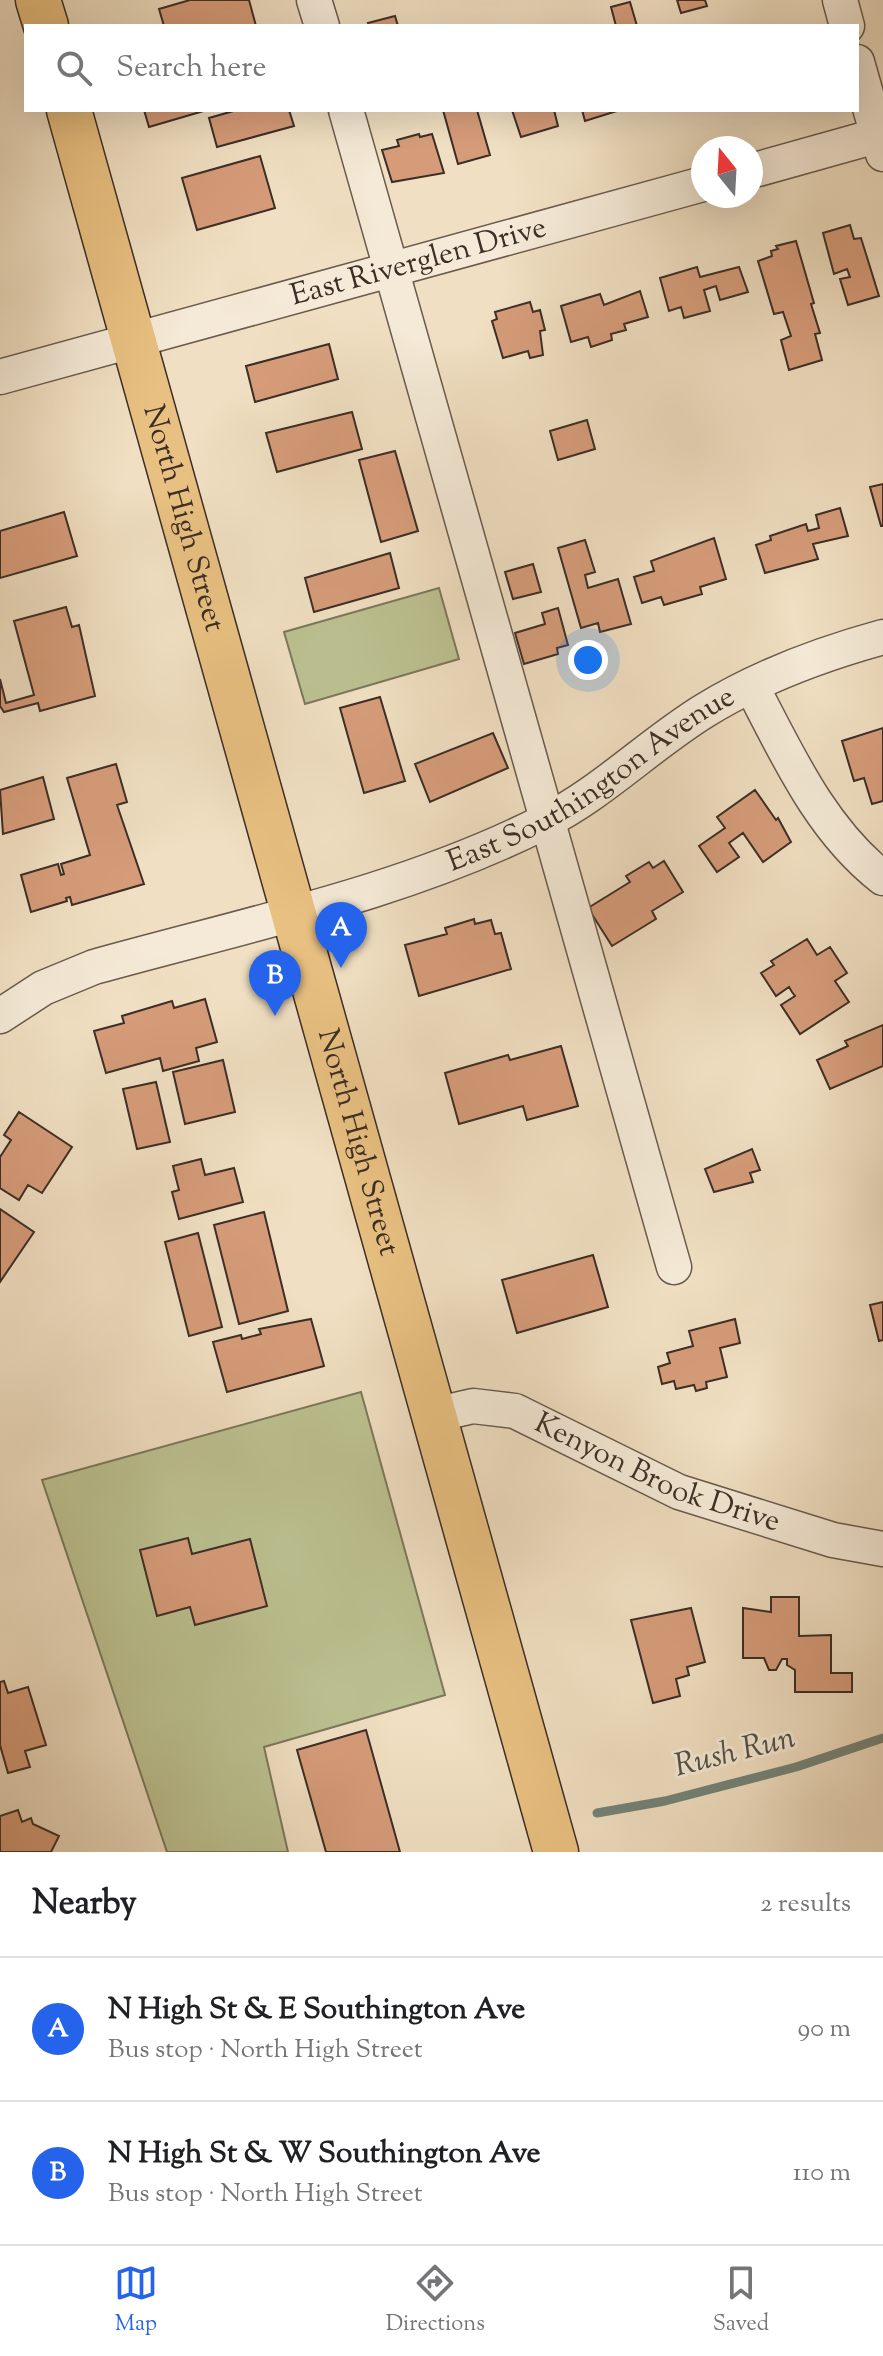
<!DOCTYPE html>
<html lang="en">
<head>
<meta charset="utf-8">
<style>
  body { margin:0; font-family:"Sorts Mill Goudy",serif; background:#f6f6f6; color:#202124 }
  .compass { position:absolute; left:691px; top:136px; width:72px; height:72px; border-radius:50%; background:#fff; box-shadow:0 8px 32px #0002; rotate:342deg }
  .you { position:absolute; left:588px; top:660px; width:28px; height:28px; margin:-20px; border:6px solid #fff; border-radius:50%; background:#1a73e8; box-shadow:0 0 0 12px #1a73e833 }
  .badge { display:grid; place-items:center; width:52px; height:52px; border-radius:50%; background:#2563eb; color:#fff; font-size:26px; font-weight:700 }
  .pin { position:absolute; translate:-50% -66px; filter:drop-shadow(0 2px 4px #0008) }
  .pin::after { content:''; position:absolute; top:42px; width:28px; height:24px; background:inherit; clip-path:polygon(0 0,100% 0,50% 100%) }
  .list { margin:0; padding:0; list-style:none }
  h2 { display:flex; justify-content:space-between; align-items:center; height:104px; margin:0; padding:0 32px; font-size:34px }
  h2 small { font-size:26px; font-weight:400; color:#757577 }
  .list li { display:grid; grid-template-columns:52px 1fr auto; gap:24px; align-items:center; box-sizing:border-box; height:144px; padding:0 32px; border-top:2px solid #e0e0e0 }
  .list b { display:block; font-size:30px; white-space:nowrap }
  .list p { margin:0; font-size:26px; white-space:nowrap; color:#757577 }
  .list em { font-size:26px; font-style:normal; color:#757577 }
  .icon { flex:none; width:44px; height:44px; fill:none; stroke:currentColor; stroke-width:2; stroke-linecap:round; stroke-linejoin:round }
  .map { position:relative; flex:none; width:883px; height:1852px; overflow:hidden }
  .search { position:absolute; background:#fff; box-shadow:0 8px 32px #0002; left:24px; right:24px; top:24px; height:88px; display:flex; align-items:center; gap:20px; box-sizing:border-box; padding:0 28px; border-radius:0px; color:#757577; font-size:30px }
  .sheet { height:392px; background:#fff }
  nav { display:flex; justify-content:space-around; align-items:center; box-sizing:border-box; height:112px; border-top:2px solid #e0e0e0; background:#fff; font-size:22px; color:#757577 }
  nav a { display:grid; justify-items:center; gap:4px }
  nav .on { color:#2563eb }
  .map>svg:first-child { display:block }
  .green { fill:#bcc191; stroke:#7c785c; stroke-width:2 }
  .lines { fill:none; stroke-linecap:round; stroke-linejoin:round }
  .stream { stroke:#74847a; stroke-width:9 }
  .building { fill:#d69c7a; stroke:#3c2e26; stroke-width:2 }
  .minor-casing { stroke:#695a4d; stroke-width:37 }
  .major-casing { stroke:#3c2e26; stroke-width:47 }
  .minor { stroke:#f5ead7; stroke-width:34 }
  .major { stroke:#e8c081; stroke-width:44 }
  .labels { text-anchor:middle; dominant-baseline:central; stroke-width:6; stroke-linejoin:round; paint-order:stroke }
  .street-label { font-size:30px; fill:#3c2e26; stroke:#f5ead7 }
  .water-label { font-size:32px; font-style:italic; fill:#545249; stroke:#f5ead7 }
</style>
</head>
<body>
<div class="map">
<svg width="883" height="1852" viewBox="0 0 883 1852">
  <rect width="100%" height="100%" fill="#f0dfc2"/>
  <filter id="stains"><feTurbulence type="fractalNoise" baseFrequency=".0025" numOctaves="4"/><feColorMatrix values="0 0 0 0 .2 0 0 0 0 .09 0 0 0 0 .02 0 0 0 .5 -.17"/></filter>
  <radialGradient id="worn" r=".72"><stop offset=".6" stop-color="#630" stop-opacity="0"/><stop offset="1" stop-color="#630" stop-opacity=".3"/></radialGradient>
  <!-- green -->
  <path class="green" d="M 439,588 L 459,659 L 305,704 L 284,632 Z
    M 361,1392 L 445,1695 L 264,1747 L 288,1852 L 167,1852 L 42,1480 Z"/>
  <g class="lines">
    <!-- stream -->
    <path class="stream" d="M 597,1813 L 665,1801 L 796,1767 L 883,1738"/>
  </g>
  <!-- building -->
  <path class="building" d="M 190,0 L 249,0 L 256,26 L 164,26 L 159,9 Z
    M 677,0 L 705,0 L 707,6 L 681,13 Z
    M 630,2 L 637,26 L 616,26 L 611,7 Z
    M 395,16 L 398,26 L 369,26 L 368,23 Z
    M 144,110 L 207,110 L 149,127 Z
    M 237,110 L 289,110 L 294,126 L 217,147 L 209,118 Z
    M 443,110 L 477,110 L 490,155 L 458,164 Z
    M 512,110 L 554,110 L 558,126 L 521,137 Z
    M 582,110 L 620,110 L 585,121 Z
    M 419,134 L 420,137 L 432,134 L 444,173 L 392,182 L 382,150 L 399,146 L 397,140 Z
    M 260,156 L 275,208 L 197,230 L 182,178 Z
    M 850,225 L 854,239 L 861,238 L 879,296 L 848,305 L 840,279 L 850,277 L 847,269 L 834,274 L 823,233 Z
    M 796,241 L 814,303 L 811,304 L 820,333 L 815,334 L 822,360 L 789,370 L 781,340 L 791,336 L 783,312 L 774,314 L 758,261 L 772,256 L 771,251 L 778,249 L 776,246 Z
    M 697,267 L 700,277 L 739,267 L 748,292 L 720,300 L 716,286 L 704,290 L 710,311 L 684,318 L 681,307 L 669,311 L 660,278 Z
    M 640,291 L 648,317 L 624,324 L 626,330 L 611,334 L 612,340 L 591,347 L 588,337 L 571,342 L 561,306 L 600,294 L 604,305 Z
    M 530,302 L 533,312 L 540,310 L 545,330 L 540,331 L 543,355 L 530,358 L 528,351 L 503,358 L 492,321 L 497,319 L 495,312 Z
    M 329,344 L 338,379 L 255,402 L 246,366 Z
    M 352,412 L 362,449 L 277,472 L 266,433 Z
    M 587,420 L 595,449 L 558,460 L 550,431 Z
    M 395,451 L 418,531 L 381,542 L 359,460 Z
    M 883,484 L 883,526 L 881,526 L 870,487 Z
    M 840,508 L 848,536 L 813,544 L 818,559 L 765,573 L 756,545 L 771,540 L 770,536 L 806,524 L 808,531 L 819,528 L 816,515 Z
    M 64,512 L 77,556 L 0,578 L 0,531 Z
    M 714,538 L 726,579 L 700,587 L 702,594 L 664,605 L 661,597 L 642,603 L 634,577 L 654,571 L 651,561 Z
    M 585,540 L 595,572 L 585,575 L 588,588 L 618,579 L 631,624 L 600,632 L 598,623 L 581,628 L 558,548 Z
    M 390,553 L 399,588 L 314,612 L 305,578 Z
    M 533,564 L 541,592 L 513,599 L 505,572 Z
    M 66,607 L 72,627 L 79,625 L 95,696 L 40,711 L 38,703 L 4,712 L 0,706 L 0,679 L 6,703 L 34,695 L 14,621 Z
    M 558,608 L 568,645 L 557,648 L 558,654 L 524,664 L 515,633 L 545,624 L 542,613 Z
    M 380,697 L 405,781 L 364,793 L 340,708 Z
    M 883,728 L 883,801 L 872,804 L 864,778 L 854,781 L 842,741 Z
    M 493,733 L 508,768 L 430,802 L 415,764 Z
    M 116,764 L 127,802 L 117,805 L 144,884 L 72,905 L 70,897 L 66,898 L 67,901 L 31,912 L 21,875 L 58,864 L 61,875 L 64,874 L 61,864 L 90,855 L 67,778 Z
    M 43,777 L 54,819 L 3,834 L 0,790 Z
    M 755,790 L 776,820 L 778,818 L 791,842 L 763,862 L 743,833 L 729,843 L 739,857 L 717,872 L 699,846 L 725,828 L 717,817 Z
    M 664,861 L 683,892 L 652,911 L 656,919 L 612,946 L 588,908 L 630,882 L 626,876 L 649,862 L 653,868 Z
    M 474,919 L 475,924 L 491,920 L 495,934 L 501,933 L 511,969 L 419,996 L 405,945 L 447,934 L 445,928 Z
    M 807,939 L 817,955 L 830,947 L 847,973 L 835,981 L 849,1002 L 800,1034 L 781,1005 L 795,996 L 792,992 L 789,987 L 776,996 L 761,973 L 774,965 L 771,961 Z
    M 205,999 L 217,1042 L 196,1048 L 199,1061 L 163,1071 L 160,1058 L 106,1073 L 94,1031 L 124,1023 L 122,1016 L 172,1001 L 174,1008 Z
    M 883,1025 L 883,1066 L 830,1089 L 817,1060 L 848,1046 L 845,1041 Z
    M 561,1046 L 578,1106 L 527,1120 L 523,1106 L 459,1124 L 445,1073 L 508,1055 L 510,1060 Z
    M 223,1060 L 235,1112 L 185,1124 L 173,1072 Z
    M 156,1082 L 170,1142 L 137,1149 L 123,1089 Z
    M 19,1112 L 72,1147 L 42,1193 L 28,1185 L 19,1200 L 0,1188 L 0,1157 L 11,1140 L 4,1135 Z
    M 752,1149 L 760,1170 L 750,1173 L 753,1182 L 714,1192 L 705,1169 Z
    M 201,1159 L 205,1175 L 234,1168 L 243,1202 L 179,1219 L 172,1192 L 179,1190 L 173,1166 Z
    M 0,1209 L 34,1232 L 0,1282 Z
    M 264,1212 L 288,1311 L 239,1324 L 214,1225 Z
    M 198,1233 L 222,1327 L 189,1336 L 165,1242 Z
    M 593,1255 L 608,1307 L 517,1333 L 502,1280 Z
    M 883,1302 L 883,1340 L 879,1341 L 870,1305 Z
    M 311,1319 L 324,1366 L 227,1392 L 213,1342 L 241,1335 L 242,1339 L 261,1334 L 259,1329 Z
    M 735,1319 L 740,1343 L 720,1348 L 727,1377 L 706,1382 L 707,1388 L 696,1391 L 694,1385 L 676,1389 L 674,1381 L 662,1384 L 658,1367 L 670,1363 L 667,1353 L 693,1346 L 689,1331 Z
    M 188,1538 L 192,1554 L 250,1539 L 267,1606 L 195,1625 L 190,1607 L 157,1616 L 140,1550 Z
    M 771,1597 L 799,1597 L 799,1636 L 831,1635 L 831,1673 L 852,1673 L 852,1692 L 795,1692 L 795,1670 L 787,1665 L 787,1659 L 782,1659 L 776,1670 L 769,1670 L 764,1658 L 743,1658 L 743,1608 L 771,1612 Z
    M 691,1608 L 705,1662 L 687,1667 L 689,1675 L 676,1679 L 680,1696 L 653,1703 L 631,1620 Z
    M 4,1681 L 8,1693 L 28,1687 L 46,1745 L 25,1751 L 30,1767 L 8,1773 L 0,1745 L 0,1682 Z
    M 366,1730 L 400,1852 L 326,1852 L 297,1750 Z
    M 18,1810 L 22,1822 L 31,1818 L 33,1824 L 59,1836 L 51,1852 L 0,1852 L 0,1816 Z"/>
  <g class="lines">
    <!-- minor casing -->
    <g class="minor-casing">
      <g id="minor">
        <path d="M 314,0 L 322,26"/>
        <path d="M 840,0 L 847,26"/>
        <path d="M 857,62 L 883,154"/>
        <path d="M 346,110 L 674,1267"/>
        <path d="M 751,171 L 883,134"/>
        <path id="s1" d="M 0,377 L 703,184"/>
        <path d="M 752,687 C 787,754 821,830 883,878"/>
        <path id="s2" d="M 0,1016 L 43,988 L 94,967 C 244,925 404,893 544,822 C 602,793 649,745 704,711 C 759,677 821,654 883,637"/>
        <path id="s3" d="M 434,1415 L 473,1406 L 515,1411 L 679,1492 L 833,1540 L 883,1549"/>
      </g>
    </g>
    <!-- major casing -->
    <g class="major-casing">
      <g id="major">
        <path d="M 38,0 L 46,26"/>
        <path id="s4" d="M 69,110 L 556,1852"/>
      </g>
    </g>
    <!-- minor -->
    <use href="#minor" class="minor"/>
    <!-- major -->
    <use href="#major" class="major"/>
  </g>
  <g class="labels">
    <!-- street labels -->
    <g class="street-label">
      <text stroke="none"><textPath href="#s1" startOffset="434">East Riverglen Drive</textPath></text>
      <text stroke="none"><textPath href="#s4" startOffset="424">North High Street</textPath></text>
      <text stroke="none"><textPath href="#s2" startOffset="642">East Southington Avenue</textPath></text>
      <text stroke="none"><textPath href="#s4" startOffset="1072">North High Street</textPath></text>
      <text stroke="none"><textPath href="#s3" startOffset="238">Kenyon Brook Drive</textPath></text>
    </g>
    <!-- water labels -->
    <g class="water-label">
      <text transform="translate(735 1753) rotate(-14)">Rush Run</text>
    </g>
  </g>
  <rect width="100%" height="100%" filter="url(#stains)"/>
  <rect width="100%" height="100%" fill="url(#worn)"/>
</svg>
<svg class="compass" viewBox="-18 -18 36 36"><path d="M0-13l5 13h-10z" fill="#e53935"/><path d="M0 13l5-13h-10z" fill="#757577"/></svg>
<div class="you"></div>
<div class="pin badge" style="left:341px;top:968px">A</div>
<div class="pin badge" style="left:275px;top:1016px">B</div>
<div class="search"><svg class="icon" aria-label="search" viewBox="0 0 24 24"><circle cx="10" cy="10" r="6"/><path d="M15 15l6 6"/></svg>Search here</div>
</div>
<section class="sheet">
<h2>Nearby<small>2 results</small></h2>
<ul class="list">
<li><span class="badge">A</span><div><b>N High St &amp; E Southington Ave</b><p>Bus stop · North High Street</p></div><em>90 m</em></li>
<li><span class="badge">B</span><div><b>N High St &amp; W Southington Ave</b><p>Bus stop · North High Street</p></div><em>110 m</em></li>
</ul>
</section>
<nav>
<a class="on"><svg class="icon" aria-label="map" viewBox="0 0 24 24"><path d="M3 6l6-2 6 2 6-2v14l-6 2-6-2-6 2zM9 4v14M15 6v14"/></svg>Map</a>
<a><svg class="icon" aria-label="directions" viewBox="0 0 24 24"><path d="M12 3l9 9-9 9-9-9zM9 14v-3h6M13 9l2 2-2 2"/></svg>Directions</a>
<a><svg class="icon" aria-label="saved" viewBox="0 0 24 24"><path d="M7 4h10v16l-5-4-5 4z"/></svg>Saved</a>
</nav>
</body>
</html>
